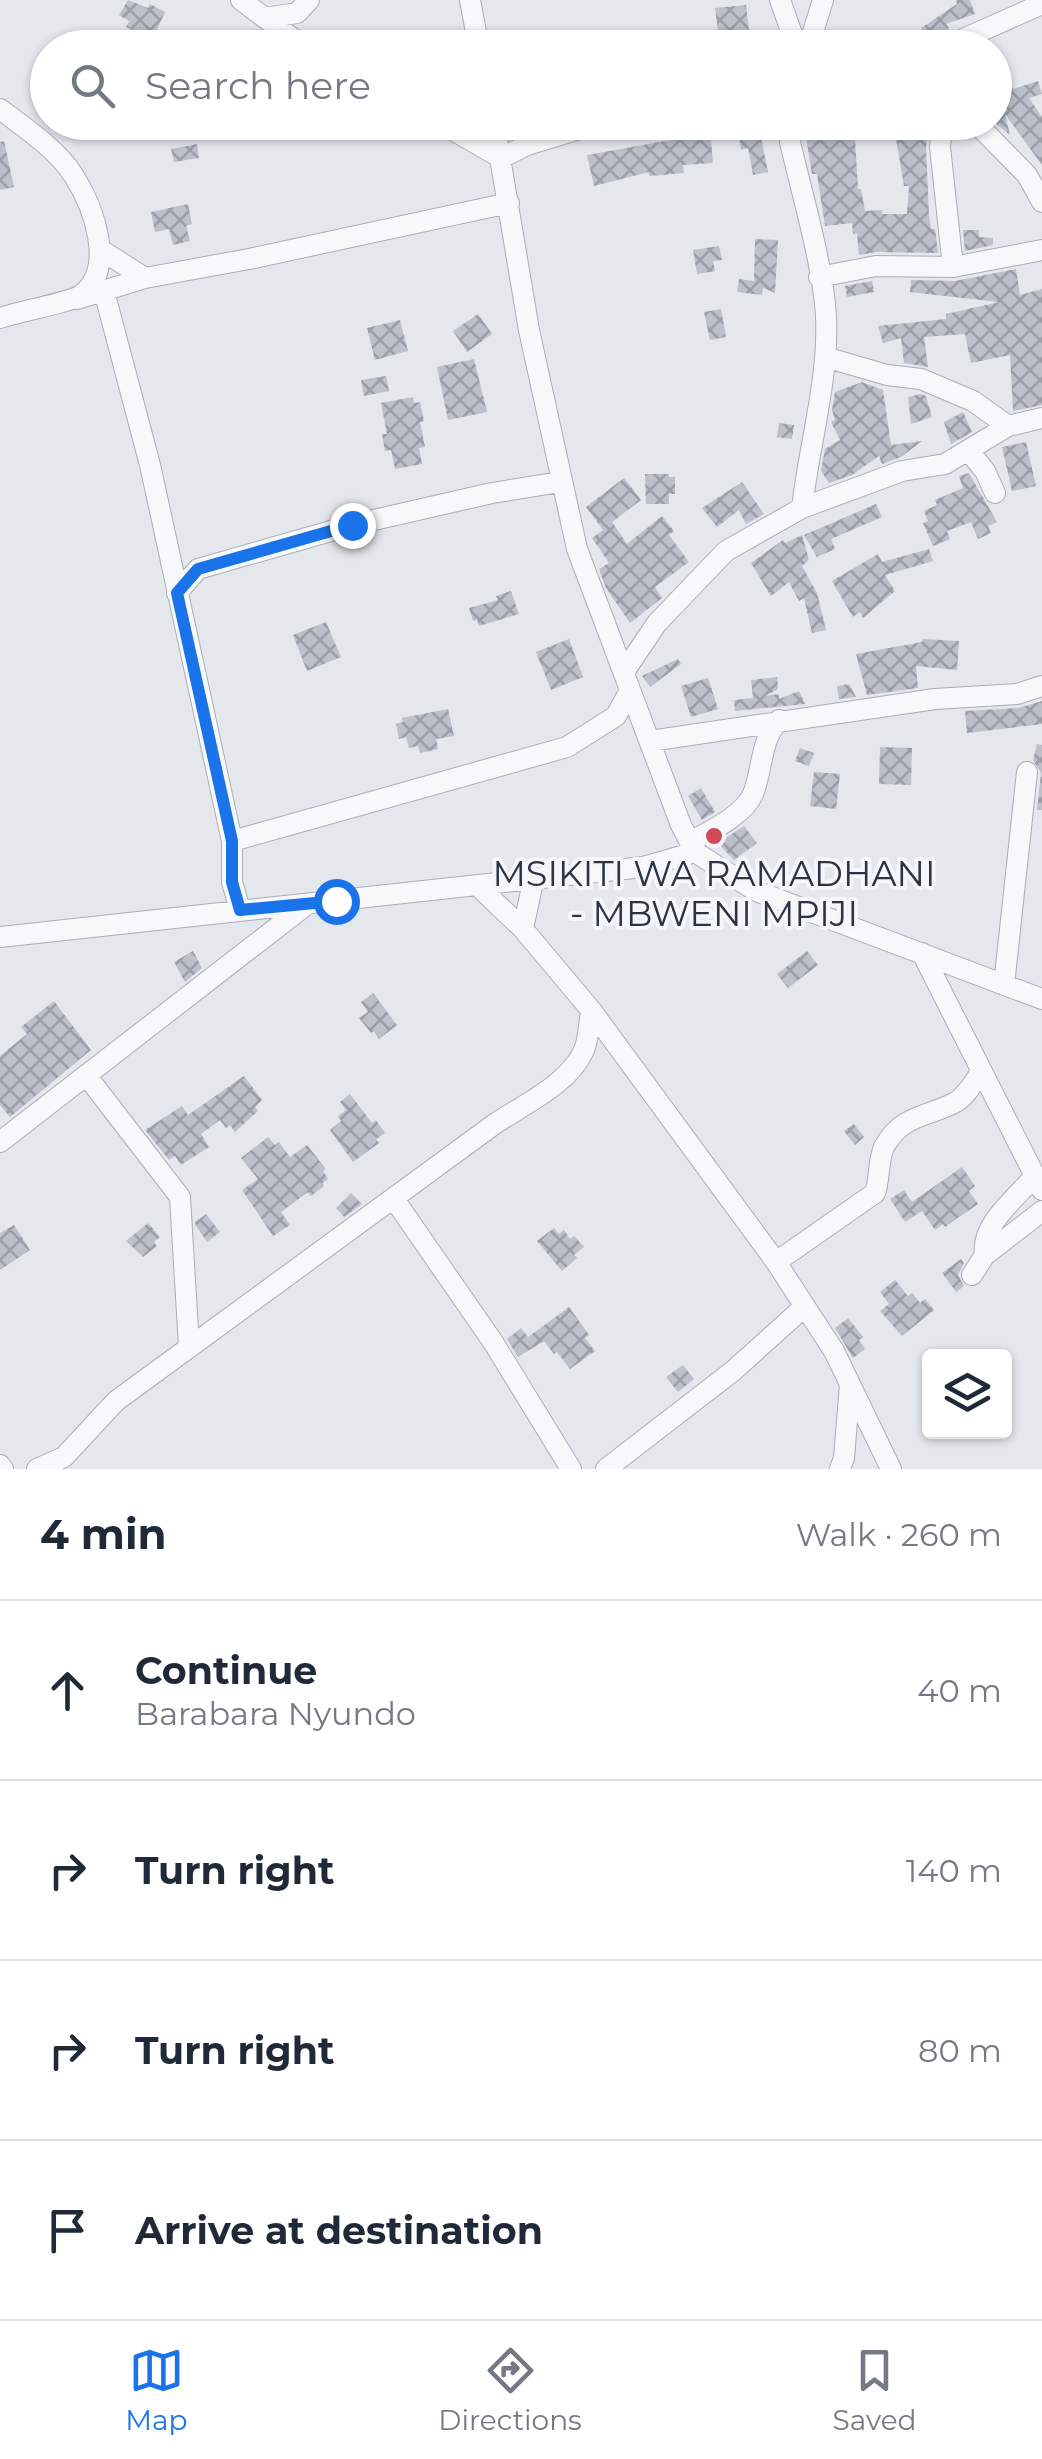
<!DOCTYPE html>
<html lang="en">
<head>
<meta charset="utf-8">
<style>
  body { margin:0; font-family:Montserrat,sans-serif; background:#f2f2f3; color:#1f2937 }
  .controls { position:absolute; right:30px; bottom:30px; display:grid; overflow:hidden; border-radius:10px; box-shadow:0 2px 8px #0004 }
  .controls button { width:90px; height:90px; display:grid; place-items:center; padding:0; border:0; border-bottom:2px solid #e0e1e3; background:#fff; color:#1f2937; font:50px sans-serif }
  .stop { position:absolute; width:30px; height:30px; margin:-22px; border:8px solid #1a73e8; border-radius:50%; background:#fff }
  .stop.end { background:#1a73e8; border-color:#fff; box-shadow:0 2px 10px #0008 }
  .list { margin:0; padding:0; list-style:none }
  h2 { display:flex; justify-content:space-between; align-items:center; height:130px; margin:0; padding:0 40px; font-size:42px }
  h2 small { font-size:32px; font-weight:400; color:#747a83 }
  .list li { display:grid; grid-template-columns:65px 1fr auto; gap:30px; align-items:center; box-sizing:border-box; height:180px; padding:0 40px; border-top:2px solid #e0e1e3 }
  .list b { display:block; font-size:38px; white-space:nowrap }
  .list p { margin:0; font-size:32px; white-space:nowrap; color:#747a83 }
  .list em { font-size:32px; font-style:normal; color:#747a83 }
  .icon { flex:none; width:55px; height:55px; fill:none; stroke:currentColor; stroke-width:2; stroke-linecap:round; stroke-linejoin:round }
  .map { position:relative; flex:none; width:1042px; height:1469px; overflow:hidden }
  .search { position:absolute; background:#fff; box-shadow:0 2px 8px #0004; left:30px; right:30px; top:30px; height:110px; display:flex; align-items:center; gap:25px; box-sizing:border-box; padding:0 35px; border-radius:55px; color:#747a83; font-size:38px }
  .sheet { height:850px; background:#fff }
  nav { display:flex; justify-content:space-around; align-items:center; box-sizing:border-box; height:140px; border-top:2px solid #e0e1e3; background:#fff; font-size:28px; color:#747a83 }
  nav a { display:grid; justify-items:center; gap:5px }
  nav .on { color:#1a73e8 }
  .map>svg:first-child { display:block }
  .building { fill:url(#building-cross-hatch) }
  .lines { fill:none; stroke-linecap:round; stroke-linejoin:round }
  .minor-casing { stroke:#a9aeb7; stroke-width:22 }
  .minor { stroke:#f7f8fa; stroke-width:20 }
  .route { stroke:#1a73e8; stroke-width:12 }
  .poi-dot { fill:#d1495b; stroke:#f4f6f9; stroke-width:4 }
  .labels { text-anchor:middle; dominant-baseline:central; stroke-width:8; stroke-linejoin:round; paint-order:stroke }
  .poi-label { font-size:35px; fill:#2b3445; stroke:#f4f6f9 }
</style>
</head>
<body>
<div class="map">
<svg width="1042" height="1469" viewBox="0 0 1042 1469">
  <defs>
    <pattern id="building-cross-hatch" width="8" height="8" patternUnits="userSpaceOnUse" patternTransform="scale(2.5)"><rect width="8" height="8" fill="#bbc0ca"/><path d="M0 0l8 8M0 8l8-8" fill="none" stroke="#989da6"/></pattern>
  </defs>
  <rect width="100%" height="100%" fill="#e4e7ec"/>
  <!-- building -->
  <path class="building" d="M 128,0 L 148,8 L 150,4 L 165,12 L 152,40 L 147,38 L 142,48 L 122,48 L 132,30 L 126,27 L 129,21 L 119,15 Z
    M 956,0 L 970,0 L 975,14 L 946,24 L 949,28 L 929,41 L 921,28 L 957,4 Z
    M 746,5 L 751,48 L 720,48 L 715,8 Z
    M 994,57 L 1013,89 L 1038,81 L 1042,94 L 1029,98 L 1042,117 L 1042,165 L 1005,114 L 1010,135 L 994,122 Z
    M 842,122 L 854,122 L 858,189 L 861,189 L 865,211 L 882,210 L 882,214 L 907,214 L 909,186 L 904,186 L 896,139 L 882,140 L 881,125 L 929,122 L 926,148 L 929,215 L 931,229 L 935,229 L 938,253 L 876,252 L 859,255 L 857,233 L 853,234 L 852,223 L 825,226 L 817,174 L 812,174 L 806,137 L 843,136 Z
    M 710,130 L 713,163 L 683,165 L 684,173 L 649,176 L 649,172 L 594,186 L 587,155 L 682,138 L 681,132 Z
    M 760,132 L 768,172 L 753,175 L 748,148 L 741,150 L 739,136 Z
    M 4,141 L 14,187 L 0,190 L 0,142 Z
    M 197,144 L 199,158 L 174,162 L 171,149 Z
    M 188,204 L 192,224 L 186,226 L 190,241 L 173,245 L 169,229 L 155,232 L 151,212 Z
    M 963,230 L 979,230 L 979,237 L 993,238 L 993,245 L 965,251 Z
    M 755,239 L 778,240 L 775,293 L 763,288 L 762,295 L 737,292 L 739,279 L 754,281 Z
    M 719,246 L 722,260 L 713,261 L 715,271 L 697,274 L 693,250 Z
    M 1016,269 L 1020,295 L 1042,289 L 1042,405 L 1013,411 L 1010,355 L 971,363 L 965,334 L 924,337 L 928,367 L 904,363 L 901,338 L 883,343 L 878,326 L 946,319 L 946,314 L 999,302 L 910,292 L 911,280 L 955,281 Z
    M 872,281 L 874,292 L 847,297 L 845,286 Z
    M 721,309 L 726,337 L 710,340 L 704,312 Z
    M 478,314 L 492,334 L 467,352 L 453,331 Z
    M 400,320 L 408,351 L 375,360 L 367,328 Z
    M 474,359 L 487,412 L 448,420 L 437,367 Z
    M 386,376 L 389,391 L 364,396 L 361,380 Z
    M 862,382 L 883,390 L 891,445 L 922,441 L 901,457 L 882,464 L 879,456 L 852,475 L 829,483 L 821,471 L 825,449 L 840,440 L 831,422 L 835,420 L 832,410 L 835,392 Z
    M 920,394 L 926,396 L 932,417 L 911,424 L 908,397 Z
    M 413,397 L 414,403 L 420,402 L 424,421 L 420,422 L 425,447 L 419,448 L 422,464 L 395,469 L 391,450 L 385,451 L 382,434 L 387,434 L 381,403 Z
    M 963,412 L 972,432 L 951,444 L 944,422 Z
    M 779,423 L 794,425 L 792,439 L 777,437 Z
    M 1026,442 L 1036,486 L 1012,491 L 1002,447 Z
    M 969,473 L 997,522 L 988,526 L 991,533 L 978,539 L 971,522 L 947,531 L 950,539 L 933,546 L 923,523 L 928,521 L 924,511 L 937,505 L 935,500 L 963,488 L 959,476 Z
    M 645,474 L 669,474 L 669,477 L 675,477 L 675,494 L 669,494 L 669,504 L 646,504 Z
    M 624,478 L 641,500 L 612,522 L 627,544 L 662,516 L 674,531 L 669,535 L 689,562 L 655,587 L 662,598 L 630,623 L 606,588 L 599,569 L 609,563 L 592,538 L 603,530 L 586,507 Z
    M 742,482 L 764,514 L 746,524 L 739,510 L 717,527 L 702,508 Z
    M 876,504 L 882,517 L 831,539 L 835,549 L 817,557 L 804,535 Z
    M 802,535 L 809,560 L 802,566 L 817,593 L 826,630 L 812,633 L 804,598 L 799,601 L 789,582 L 771,596 L 751,563 L 783,540 L 785,543 Z
    M 929,549 L 933,561 L 885,575 L 895,591 L 863,618 L 860,612 L 853,617 L 832,581 L 878,554 L 882,562 Z
    M 511,591 L 519,614 L 479,626 L 477,620 L 473,621 L 469,608 L 498,600 L 496,596 Z
    M 326,622 L 341,657 L 307,671 L 293,635 Z
    M 569,639 L 583,677 L 551,690 L 536,652 Z
    M 923,639 L 959,641 L 957,670 L 916,666 L 918,688 L 867,695 L 856,654 L 922,642 Z
    M 678,659 L 681,664 L 650,687 L 642,676 Z
    M 777,677 L 778,689 L 765,696 L 779,694 L 779,699 L 799,691 L 805,704 L 735,711 L 734,700 L 753,698 L 751,680 Z
    M 708,678 L 718,709 L 691,717 L 681,686 Z
    M 849,684 L 856,697 L 839,699 L 837,686 Z
    M 1042,701 L 1042,724 L 967,733 L 965,711 L 1018,708 Z
    M 448,709 L 454,736 L 436,739 L 438,749 L 420,753 L 418,746 L 409,748 L 406,737 L 399,739 L 396,724 L 403,722 L 402,718 Z
    M 1037,744 L 1042,745 L 1042,810 L 1037,810 L 1041,773 L 1033,760 Z
    M 880,747 L 912,748 L 911,785 L 879,784 Z
    M 800,748 L 814,753 L 809,766 L 795,761 Z
    M 814,772 L 840,774 L 836,809 L 810,806 Z
    M 701,788 L 715,812 L 702,820 L 688,796 Z
    M 744,826 L 757,843 L 734,860 L 718,843 Z
    M 193,951 L 202,968 L 185,982 L 174,962 Z
    M 807,951 L 818,965 L 788,988 L 777,974 Z
    M 373,993 L 397,1025 L 379,1039 L 374,1031 L 371,1033 L 359,1018 L 368,1012 L 361,1002 Z
    M 54,1001 L 91,1050 L 10,1117 L 0,1105 L 0,1056 L 27,1034 L 21,1027 Z
    M 244,1076 L 262,1100 L 255,1107 L 258,1111 L 235,1132 L 230,1125 L 226,1128 L 220,1120 L 201,1134 L 209,1147 L 181,1165 L 175,1156 L 169,1160 L 145,1130 L 182,1106 L 188,1115 Z
    M 350,1094 L 372,1123 L 376,1120 L 385,1133 L 376,1139 L 379,1143 L 353,1162 L 330,1130 L 341,1121 L 338,1116 L 346,1110 L 340,1102 Z
    M 854,1124 L 864,1137 L 855,1145 L 844,1131 Z
    M 268,1137 L 275,1145 L 279,1142 L 290,1157 L 307,1145 L 326,1169 L 323,1171 L 328,1179 L 322,1183 L 324,1186 L 311,1196 L 308,1192 L 281,1212 L 290,1225 L 273,1236 L 242,1190 L 258,1179 L 241,1158 Z
    M 962,1167 L 975,1186 L 969,1191 L 978,1204 L 945,1227 L 943,1224 L 935,1230 L 922,1211 L 905,1222 L 890,1199 L 904,1190 L 912,1202 Z
    M 351,1193 L 362,1204 L 344,1217 L 336,1208 Z
    M 206,1214 L 220,1232 L 207,1242 L 196,1226 L 195,1222 Z
    M 148,1223 L 160,1237 L 154,1242 L 157,1246 L 143,1257 L 126,1241 Z
    M 14,1225 L 30,1250 L 0,1270 L 0,1233 Z
    M 554,1228 L 559,1234 L 564,1230 L 570,1239 L 574,1236 L 584,1247 L 574,1255 L 577,1258 L 562,1271 L 537,1241 Z
    M 961,1259 L 964,1263 L 958,1275 L 964,1286 L 956,1292 L 942,1273 Z
    M 895,1280 L 908,1296 L 912,1293 L 920,1303 L 925,1299 L 934,1310 L 902,1336 L 880,1311 L 889,1304 L 880,1292 Z
    M 569,1307 L 589,1335 L 585,1338 L 595,1351 L 570,1369 L 557,1352 L 554,1354 L 544,1341 L 518,1357 L 507,1339 L 521,1328 L 528,1337 Z
    M 848,1318 L 863,1337 L 859,1340 L 865,1349 L 853,1358 L 835,1328 Z
    M 683,1365 L 694,1379 L 678,1392 L 666,1377 Z"/>
  <g class="lines">
    <!-- minor casing -->
    <g class="minor-casing">
      <path id="minor" d="M 241,0 L 265,18 L 297,13 L 309,0
        M 470,0 L 479,48
        M 780,0 L 797,48
        M 265,18 L 306,48
        M 808,48 L 823,0
        M 943,48 L 1042,4
        M 0,109 C 25,128 57,149 74,176 C 93,206 117,269 81,295 C 71,302 17,312 0,318
        M 439,122 L 501,158 L 527,145 L 603,122
        M 494,122 L 529,330 L 577,549 L 681,825 L 695,852 L 756,891 L 1042,999
        M 790,122 L 790,142 C 802,194 823,265 826,316 C 829,380 809,445 802,508
        M 943,122 L 940,147 L 953,267
        M 975,122 L 1027,175 L 1042,202
        M 101,250 L 145,278
        M 819,277 L 876,266 L 953,267 L 1042,250
        M 104,291 L 150,465 L 232,841 L 232,882 L 240,910
        M 77,299 L 145,278 L 249,259 L 509,203
        M 825,357 L 887,375 L 921,379 L 973,401 L 1008,426
        M 968,450 L 985,471 L 995,493
        M 177,593 L 198,569 L 352,525 L 492,493 L 560,482
        M 624,672 L 657,623 L 726,551 L 802,508 L 902,471 L 945,464 L 1008,426 L 1042,418
        M 650,741 L 935,699 L 1017,694 L 1042,686
        M 232,841 L 567,747 L 616,716 L 630,690
        M 690,842 C 710,831 743,816 753,794 C 763,769 760,740 779,720
        M 478,886 L 523,929 L 591,1010 L 776,1262 L 834,1351 L 891,1469
        M 523,929 L 534,877
        M 0,937 L 643,867 L 695,852
        M 922,953 L 1042,1190
        M 1004,985 L 1027,772
        M 86,1075 L 180,1197 L 189,1347
        M 0,1142 L 306,905
        M 394,1199 L 493,1342 L 571,1469
        M 985,1255 C 980,1225 1016,1198 1035,1176
        M 776,1262 L 875,1193 C 880,1179 878,1160 884,1147 C 902,1114 928,1117 956,1102 C 967,1095 974,1082 981,1072
        M 972,1275 L 985,1255 L 1042,1211
        M 0,1465 L 3,1469
        M 37,1469 L 64,1457 L 116,1401 L 496,1123 C 525,1104 570,1083 584,1050 C 589,1038 589,1023 591,1010
        M 606,1469 L 733,1371 L 803,1308
        M 840,1469 L 844,1458 L 850,1384"/>
    </g>
    <!-- minor -->
    <use href="#minor" class="minor"/>
  </g>
  <g class="lines">
    <!-- route -->
    <path class="route" d="M 336,901 L 240,910 L 232,882 L 232,841 L 177,593 L 198,569 L 352,525"/>
  </g>
  <!-- markers -->
  <circle class="poi-dot" cx="714" cy="836" r="10"/>
  <g class="labels">
    <!-- poi labels -->
    <g class="poi-label">
      <text x="714" y="873">MSIKITI WA RAMADHANI<tspan x="714" dy="40">- MBWENI MPIJI</tspan></text>
    </g>
  </g>
</svg>
<div class="controls">
<button><svg class="icon" aria-label="layers" viewBox="0 0 24 24"><path d="M12 4l9 5-9 5-9-5zM3 14l9 5 9-5"/></svg></button>
</div>
<div class="stop" style="left:336px;top:901px"></div>
<div class="stop end" style="left:352px;top:525px"></div>
<div class="search"><svg class="icon" aria-label="search" viewBox="0 0 24 24"><circle cx="10" cy="10" r="6"/><path d="M15 15l6 6"/></svg>Search here</div>
</div>
<section class="sheet">
<h2>4 min<small>Walk · 260 m</small></h2>
<ul class="list">
<li><svg class="icon" aria-label="ahead" viewBox="0 0 24 24"><path d="M12 20V5M6 11l6-6 6 6"/></svg><div><b>Continue</b><p>Barabara Nyundo</p></div><em>40 m</em></li>
<li><svg class="icon" aria-label="right" viewBox="0 0 24 24"><path d="M7 20v-9h11M14 6l5 5-5 5"/></svg><div><b>Turn right</b></div><em>140 m</em></li>
<li><svg class="icon" aria-label="right" viewBox="0 0 24 24"><path d="M7 20v-9h11M14 6l5 5-5 5"/></svg><div><b>Turn right</b></div><em>80 m</em></li>
<li><svg class="icon" aria-label="arrive" viewBox="0 0 24 24"><path d="M6 21V4h12l-3 4 3 4H6"/></svg><div><b>Arrive at destination</b></div></li>
</ul>
</section>
<nav>
<a class="on"><svg class="icon" aria-label="map" viewBox="0 0 24 24"><path d="M3 6l6-2 6 2 6-2v14l-6 2-6-2-6 2zM9 4v14M15 6v14"/></svg>Map</a>
<a><svg class="icon" aria-label="directions" viewBox="0 0 24 24"><path d="M12 3l9 9-9 9-9-9zM9 14v-3h6M13 9l2 2-2 2"/></svg>Directions</a>
<a><svg class="icon" aria-label="saved" viewBox="0 0 24 24"><path d="M7 4h10v16l-5-4-5 4z"/></svg>Saved</a>
</nav>
</body>
</html>
